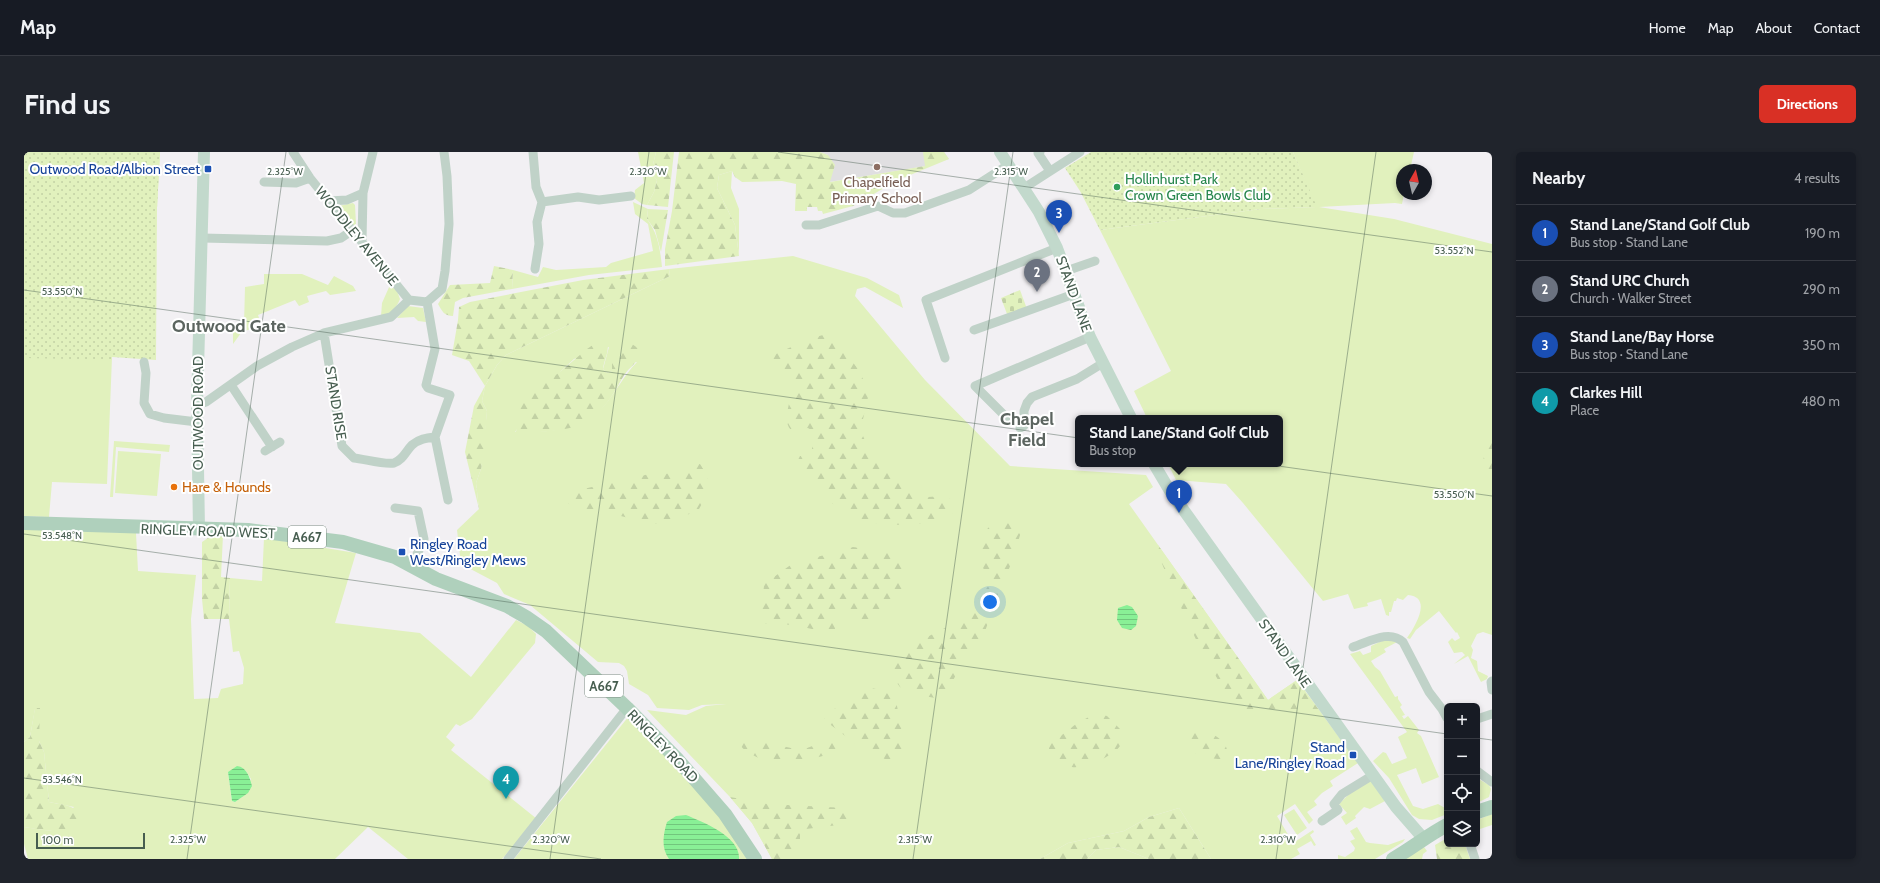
<!DOCTYPE html>
<html lang="en">
<head>
<meta charset="utf-8">
<style>
  body { margin:0; font-family:Cabin,sans-serif; background:#20242c; color:#f1f3f6 }
  .controls { position:absolute; right:12px; bottom:12px; display:grid; overflow:hidden; border-radius:6px; box-shadow:0 2px 6px #0003 }
  .controls button { width:36px; height:36px; display:grid; place-items:center; padding:0; border:0; border-bottom:1px solid #363941; background:#171b24; color:#f1f3f6; font:20px sans-serif }
  .compass { position:absolute; left:1372px; top:12px; width:36px; height:36px; border-radius:50%; background:#171b24; box-shadow:0 2px 6px #0003; rotate:8deg }
  .scale { position:absolute; left:12px; bottom:10px; width:109px; box-sizing:border-box; padding-left:4px; border:2px solid #475e50; border-top:0; font-size:11px; line-height:14px; white-space:nowrap; color:#475e50; -webkit-text-stroke:3px #fff; paint-order:stroke }
  .you { position:absolute; left:966px; top:450px; width:14px; height:14px; margin:-10px; border:3px solid #fff; border-radius:50%; background:#1a73e8; box-shadow:0 0 0 6px #1a73e833 }
  .badge { display:grid; place-items:center; width:26px; height:26px; border-radius:50%; background:#d93025; color:#fff; font-size:13px; font-weight:700 }
  .pin { position:absolute; translate:-50% -33px; filter:drop-shadow(0 1px 2px #0008) }
  .pin::after { content:''; position:absolute; top:21px; width:14px; height:12px; background:inherit; clip-path:polygon(0 0,100% 0,50% 100%) }
  .popup { position:absolute; left:1051px; top:263px; width:208px; height:52px; box-sizing:border-box; display:grid; place-content:center; border-radius:6px; background:#171b24; filter:drop-shadow(0 1px 3px #0005); font-size:13px; white-space:nowrap; color:#9ea1a6 }
  .popup b { font-size:15px; color:#f1f3f6 }
  .popup::after { content:''; position:absolute; left:50%; top:100%; margin-left:-8px; border:8px solid transparent; border-top-color:#171b24 }
  .list { margin:0; padding:0; list-style:none }
  h2 { display:flex; justify-content:space-between; align-items:center; height:52px; margin:0; padding:0 16px; font-size:17px }
  h2 small { font-size:13px; font-weight:400; color:#9ea1a6 }
  .list li { display:grid; grid-template-columns:26px 1fr auto; gap:12px; align-items:center; box-sizing:border-box; height:56px; padding:0 16px; border-top:1px solid #363941 }
  .list b { display:block; font-size:15px; white-space:nowrap }
  .list p { margin:0; font-size:13px; white-space:nowrap; color:#9ea1a6 }
  .list em { font-size:13px; font-style:normal; color:#9ea1a6 }
  .icon { flex:none; width:22px; height:22px; fill:none; stroke:currentColor; stroke-width:2; stroke-linecap:round; stroke-linejoin:round }
  .map { position:relative; flex:none; width:1468px; height:707px; overflow:hidden; border-radius:6px }
  header { display:flex; align-items:center; gap:24px; box-sizing:border-box; height:56px; padding:0 20px; background:#171b24; border-bottom:1px solid #363941 }
  header strong { font-size:19px }
  nav { display:flex; gap:22px; margin-inline-start:auto; font-size:14px }
  .intro { display:flex; align-items:center; justify-content:space-between; box-sizing:border-box; height:96px; padding:0 24px }
  h1 { margin:0; font-size:28px }
  .button { padding:10px 18px; border-radius:6px; background:#d93025; color:#fff; font-size:14px; font-weight:700 }
  main { display:flex; gap:24px; padding:0 24px }
  aside { flex:1; background:#171b24; border-radius:6px; box-shadow:0 2px 6px #0003 }
  .map>svg:first-child { display:block }
  .education { fill:#e0dfe1 }
  .green { fill:#e1f1bd; fill-rule:evenodd }
  .forest { fill:url(#forest-firs) }
  .cemetery { fill:url(#cemetery-stones) }
  .park { fill:url(#park-dots) }
  .water { fill:url(#water-rules) }
  .lines { fill:none; stroke-linecap:round; stroke-linejoin:round }
  .street { stroke:#c0d2c8; stroke-width:9 }
  .secondary { stroke:#c2d9cc; stroke-width:12 }
  .primary { stroke:#afd0bc; stroke-width:14 }
  .ticks { fill:none; stroke:#475e50; stroke-width:1; stroke-opacity:0.45 }
  .education-dot { fill:#8d6e63; stroke:#fff; stroke-width:1.5 }
  .transit-dot { fill:#1a4fb4; stroke:#fff; stroke-width:1.5 }
  .leisure-dot { fill:#2e9e5b; stroke:#fff; stroke-width:1.5 }
  .food-dot { fill:#e8710a; stroke:#fff; stroke-width:1.5 }
  .labels { text-anchor:middle; dominant-baseline:central; stroke-width:4; stroke-linejoin:round; paint-order:stroke }
  .shield { fill:#fff; stroke:#7e8e84; stroke-width:1 }
  .shield-label { font-size:13px; font-weight:bold; fill:#475e50 }
  .transit-label { font-size:14px; fill:#164399; stroke:#fff; text-anchor:end }
  .leisure-label { font-size:14px; fill:#27864d; stroke:#fff; text-anchor:start }
  .education-label { font-size:14px; fill:#785e54; stroke:#fff }
  .street-label { font-size:14px; fill:#475e50; stroke:#fff }
  .food-label { font-size:14px; fill:#c56008; stroke:#fff; text-anchor:start }
  .district-label { font-size:18px; font-weight:bold; fill:#5c6560; stroke:#fff }
  .ticks-label { font-size:10px; text-anchor:middle; fill:#475e50; stroke:#fff; stroke-width:4; stroke-linejoin:round; paint-order:stroke }
</style>
</head>
<body>
<header>
<strong>Map</strong>
<nav><a>Home</a><a>Map</a><a>About</a><a>Contact</a></nav>
</header>
<div class="intro"><h1>Find us</h1><a class="button">Directions</a></div>
<main>
<div class="map">
<svg width="1468" height="707" viewBox="0 0 1468 707">
  <defs>
    <pattern id="forest-firs" width="22" height="20" patternUnits="userSpaceOnUse"><rect width="22" height="20" fill="#e1f1bd"/><path d="M5 1l3.5 6h-7zM16 11l3.5 6h-7z" fill="#c2d1a4"/></pattern>
    <pattern id="cemetery-stones" width="16" height="16" patternUnits="userSpaceOnUse"><rect width="16" height="16" fill="#e1f1bd"/><path d="M2 7V4a2 2 0 0 1 4 0v3zM10 15v-3a2 2 0 0 1 4 0v3z" fill="#c2d1a4"/></pattern>
    <pattern id="park-dots" width="8" height="8" patternUnits="userSpaceOnUse"><rect width="8" height="8" fill="#e1f1bd"/><path d="M2 2h.1M6 6h.1" fill="none" stroke="#c2d1a4" stroke-width="1.8" stroke-linecap="round"/></pattern>
    <pattern id="water-rules" width="6" height="5" patternUnits="userSpaceOnUse"><rect width="6" height="5" fill="#89f096"/><path d="M0 2.5h6" fill="none" stroke="#72c67d"/></pattern>
  </defs>
  <rect width="100%" height="100%" fill="#f2f0f3"/>
  <!-- education -->
  <path class="education" d="M 796,0 L 920,0 L 925,7 L 902,14 L 805,30 L 804,3 Z"/>
  <!-- green -->
  <path class="green" d="M 0,0 L 136,0 L 133,56 L 88,205 L 83,332 L 28,330 L 25,365 L 0,364 Z
    M 614,0 L 632,0 L 627,21 L 633,28 L 630,40 L 623,53 L 618,52 L 610,46 L 611,38 L 620,31 Z
    M 1269,0 L 1390,0 L 1386,18 L 1378,18 L 1378,42 L 1380,42 L 1378,52 L 1371,51 L 1295,55 L 1370,67 L 1468,92 L 1468,483 L 1459,480 L 1453,482 L 1447,494 L 1449,498 L 1447,506 L 1453,509 L 1454,519 L 1464,524 L 1463,527 L 1457,530 L 1444,504 L 1430,512 L 1441,503 L 1438,500 L 1430,501 L 1424,490 L 1428,486 L 1431,489 L 1436,486 L 1433,480 L 1432,481 L 1415,459 L 1392,478 L 1386,487 L 1383,486 C 1391,475 1409,445 1384,443 L 1379,448 L 1373,446 L 1372,449 L 1370,449 L 1367,460 L 1365,460 L 1365,464 L 1362,463 L 1357,447 L 1343,451 L 1344,454 L 1330,457 L 1324,442 L 1299,449 L 1219,351 L 1202,332 L 1152,328 L 1144,312 L 1256,312 L 1256,266 L 1123,266 L 1110,239 L 1147,219 L 1076,78 L 1237,57 L 1292,55 Z
    M 708,19 L 707,36 L 715,57 L 715,104 L 711,73 L 693,36 L 695,23 Z
    M 609,50 L 624,57 L 623,67 C 634,82 636,96 638,115 L 565,123 L 488,137 L 489,118 L 514,125 L 519,115 L 532,118 L 582,115 L 587,111 L 629,99 L 624,72 L 611,62 Z
    M 329,51 L 331,53 L 332,72 L 330,74 L 315,54 Z
    M 769,104 L 843,126 L 875,143 L 879,156 L 841,135 L 833,137 L 831,144 L 901,228 L 986,314 L 1122,323 L 1129,335 L 1105,352 L 1244,548 L 1273,528 L 1334,611 L 1306,629 L 1309,634 L 1298,641 L 1290,649 L 1293,653 L 1283,660 L 1289,668 L 1285,672 L 1271,652 L 1253,664 L 1269,691 L 1289,678 L 1290,680 L 1286,683 L 1292,693 L 1290,694 L 1287,689 L 1273,697 L 1276,702 L 1267,707 L 1187,707 L 1155,656 L 1125,665 L 1100,679 L 1044,691 L 1016,707 L 748,707 L 728,671 L 706,645 L 623,558 L 662,563 L 682,554 L 702,552 L 678,553 L 665,558 L 633,556 L 624,543 L 605,532 L 603,519 L 600,514 L 595,511 L 574,510 L 506,453 L 480,442 L 473,431 L 437,412 L 433,378 L 455,357 L 452,331 L 457,317 L 463,259 L 458,249 L 461,234 L 473,213 L 482,203 L 646,124 L 645,117 ZM 585,195 L 579,217 L 583,221 L 588,219 L 588,213 L 613,210 C 600,223 592,240 580,254 C 558,280 522,280 491,280 L 537,219 L 550,207 Z
    M 240,122 L 278,122 L 304,133 L 310,124 L 329,134 L 332,139 L 306,143 L 302,139 L 283,144 L 285,150 L 275,154 L 271,148 L 234,163 L 237,172 L 217,181 L 209,192 L 209,173 L 220,173 L 221,135 L 240,132 Z
    M 366,133 L 373,139 L 376,147 C 372,157 367,162 357,164 L 358,151 Z
    M 384,154 L 399,156 L 402,170 L 394,169 L 390,165 L 373,166 Z
    M 90,289 L 146,293 L 145,300 L 92,295 L 89,345 L 86,345 Z
    M 94,299 L 137,302 L 133,344 L 91,341 Z
    M 0,377 L 112,381 L 114,419 L 172,423 L 167,467 L 170,547 L 194,546 L 197,537 L 219,532 L 220,516 L 215,499 L 209,500 L 205,467 L 206,426 L 238,429 L 240,386 L 332,401 L 311,471 L 396,481 L 447,525 L 492,468 L 504,474 L 512,482 L 511,491 L 448,567 L 436,574 L 432,572 L 422,585 L 431,593 L 427,598 L 513,667 L 478,707 L 384,707 L 344,675 L 311,707 L 4,707 L 0,692 L 0,675 L 27,679 L 50,655 L 25,650 L 20,600 L 15,589 L 15,556 L 11,557 L 6,585 L 0,590 ZM 221,618 L 227,627 L 218,645 L 211,650 L 208,649 L 204,620 Z
    M 1362,487 L 1373,490 L 1360,497 L 1362,500 L 1347,509 L 1351,515 L 1356,519 L 1371,545 L 1374,544 L 1374,547 L 1378,553 L 1376,555 L 1381,563 L 1378,564 L 1380,567 L 1384,564 L 1395,578 L 1393,581 L 1397,584 L 1415,625 L 1398,632 L 1392,616 L 1373,623 L 1389,654 L 1399,657 L 1414,652 L 1421,656 L 1423,662 L 1408,668 L 1395,667 L 1388,663 L 1365,626 L 1349,609 L 1359,600 L 1362,601 L 1368,612 L 1383,606 L 1374,585 L 1383,580 L 1326,502 L 1336,499 L 1339,503 L 1347,500 L 1347,494 Z
    M 605,564 L 692,657 L 727,707 L 490,707 Z
    M 1346,626 L 1361,649 L 1346,657 L 1340,655 L 1331,664 L 1332,666 L 1322,673 L 1317,665 L 1323,661 L 1315,652 L 1325,642 Z
    M 1453,626 L 1465,633 L 1467,637 L 1465,645 L 1453,651 Z
    M 1270,657 L 1283,676 L 1273,683 L 1260,663 Z
    M 1468,662 L 1468,673 L 1453,678 L 1453,668 Z
    M 1333,675 L 1342,690 L 1346,691 L 1364,693 L 1381,687 L 1379,690 L 1351,707 L 1314,707 L 1314,703 L 1321,705 L 1330,699 L 1331,696 L 1326,689 L 1331,687 L 1326,679 Z
    M 1095,695 L 1125,707 L 1063,707 L 1072,698 Z
    M 1400,695 L 1403,699 L 1399,702 L 1398,707 L 1379,707 Z"/>
  <!-- forest -->
  <path class="forest" d="M 632,0 L 650,0 L 644,55 L 623,53 L 630,40 L 633,28 L 627,21 Z
    M 655,0 L 796,0 L 804,3 L 811,13 L 806,30 L 901,14 L 899,0 L 920,0 L 925,7 L 874,28 L 829,54 L 799,62 L 798,59 L 794,59 L 793,55 L 783,55 L 783,59 L 771,59 L 772,32 L 758,29 L 718,30 L 711,25 L 708,19 L 695,23 L 693,36 L 711,73 L 715,104 L 641,114 L 641,97 L 648,59 Z
    M 624,57 L 644,58 L 637,100 L 631,78 L 623,67 Z
    M 470,114 L 489,118 L 488,137 L 439,146 L 431,150 L 429,164 C 420,164 418,159 414,152 L 426,133 L 466,131 Z
    M 645,117 L 646,124 L 482,203 L 473,213 L 461,234 L 458,249 L 463,259 L 460,300 L 457,317 L 452,331 L 455,357 L 441,300 L 450,254 L 461,234 L 445,209 L 428,203 L 434,168 L 435,155 L 446,150 L 559,128 Z
    M 799,183 L 810,187 L 835,218 L 845,241 L 839,267 L 839,284 L 847,302 L 863,319 L 904,345 L 919,344 L 936,351 L 935,356 C 929,361 922,366 914,368 C 889,376 838,375 816,358 C 808,352 801,344 794,337 C 784,327 777,322 774,308 L 776,304 L 781,304 L 788,297 L 790,280 L 784,276 L 767,278 C 755,266 773,241 767,226 C 756,221 747,218 744,205 C 763,198 779,188 799,183 Z
    M 576,188 L 583,190 C 586,199 580,208 579,217 L 583,221 L 588,219 C 588,208 587,200 596,192 L 608,192 L 615,197 C 614,214 607,212 599,225 C 591,239 582,256 568,266 C 547,281 515,280 491,281 L 493,277 L 493,258 L 507,242 L 537,219 L 563,197 Z
    M 1468,285 L 1468,324 C 1453,316 1461,297 1468,285 Z
    M 668,312 L 676,312 L 683,323 L 685,339 L 675,357 L 655,367 L 630,372 L 576,359 L 563,361 L 551,358 L 543,350 L 547,340 L 597,328 L 607,331 C 611,328 616,324 621,323 C 636,320 659,325 668,312 Z
    M 977,371 C 986,371 992,371 997,380 L 987,412 L 975,440 L 960,482 L 936,515 L 923,540 L 911,546 L 895,543 L 876,535 L 861,515 L 862,512 L 899,487 L 935,469 L 960,440 L 965,433 L 966,429 L 956,410 L 955,393 L 958,383 L 965,375 Z
    M 199,383 L 197,425 L 206,426 L 205,467 L 180,467 L 178,447 L 178,390 L 187,384 Z
    M 1134,393 L 1244,548 L 1273,528 L 1298,562 C 1280,560 1263,559 1246,559 C 1238,559 1229,562 1222,559 C 1193,547 1146,429 1132,398 Z
    M 829,395 L 871,401 L 881,408 L 882,417 L 880,432 L 874,445 L 859,454 L 844,468 L 830,467 L 815,457 L 810,463 L 811,477 L 803,481 C 781,475 760,470 737,472 L 740,432 L 768,412 Z
    M 846,536 L 858,538 L 868,544 L 873,554 L 882,599 L 877,608 C 849,612 823,583 801,569 L 800,565 L 835,538 Z
    M 11,556 L 16,556 L 15,589 L 20,600 L 25,650 C 38,653 53,652 57,667 C 55,671 53,675 49,677 C 36,682 13,677 0,675 L 0,590 L 6,585 Z
    M 1072,561 L 1083,564 L 1102,583 C 1100,586 1099,591 1096,594 C 1089,604 1061,617 1048,615 C 1039,614 1032,605 1025,599 L 1025,593 L 1052,572 Z
    M 1174,576 C 1186,580 1213,592 1199,607 C 1185,607 1176,605 1165,597 C 1164,587 1164,579 1174,576 Z
    M 718,585 L 767,596 L 783,596 L 810,586 L 815,587 L 819,591 L 820,595 C 806,605 769,611 751,611 C 742,610 733,606 726,601 C 720,598 716,595 715,588 Z
    M 706,645 L 744,652 L 822,656 L 827,659 L 822,672 L 782,677 L 776,682 L 776,696 L 770,707 L 748,707 L 728,671 Z
    M 1155,656 L 1187,707 L 1125,707 L 1095,695 L 1072,698 L 1063,707 L 1016,707 L 1044,691 L 1100,679 L 1125,665 Z
    M 1423,686 L 1423,692 L 1441,692 L 1446,707 L 1413,707 L 1411,693 Z"/>
  <!-- cemetery -->
  <path class="cemetery" d="M 996,138 L 1003,157 L 983,162 L 977,146 Z"/>
  <!-- park -->
  <path class="park" d="M 0,0 L 136,0 L 133,56 L 132,208 L 88,205 L 88,208 L 0,206 Z
    M 1067,0 L 1269,0 L 1293,55 L 1237,57 L 1076,78 L 1056,39 L 1041,16 Z"/>
  <!-- water -->
  <path class="water" d="M 1103,453 L 1108,455 L 1114,464 L 1112,474 L 1107,478 L 1098,476 L 1093,468 L 1094,456 Z
    M 213,614 C 223,615 226,626 228,634 L 224,641 L 211,650 L 208,649 L 204,620 Z
    M 662,663 C 679,670 717,685 715,707 L 645,707 C 637,696 639,683 643,670 L 652,664 Z"/>
  <g class="lines">
    <!-- street -->
    <path class="street" d="M 269,0 L 286,26 L 385,148
      M 509,0 L 512,35 L 518,50 L 513,70 L 515,92 L 511,117
      M 1016,0 L 1014,1 L 1026,19
      M 240,30 L 272,31 L 286,26
      M 1000,36 L 1056,0
      M 305,49 L 323,48 L 339,41
      M 518,50 L 554,45 L 575,48 L 607,44
      M 782,73 L 795,73 L 854,54 L 869,61 L 881,61 L 945,38 L 984,13
      M 178,86 L 303,89 L 317,86 L 329,78
      M 338,89 L 339,41 L 349,0
      M 1042,119 L 1071,109
      M 385,148 L 403,150 L 418,137 L 421,119 L 425,72 L 423,24 L 420,0
      M 403,150 L 411,197 L 402,233 L 404,236 L 426,243 L 411,285
      M 950,178 L 1050,142
      M 300,181 L 318,294 L 330,306 C 340,307 361,313 370,311 C 379,308 382,299 388,293 C 395,287 402,286 411,285 L 424,348
      M 921,206 L 902,148 L 1033,96
      M 120,210 L 122,221 L 120,251 L 126,262 L 140,266 L 173,270
      M 207,233 L 248,295
      M 173,253 L 182,250 L 233,214 L 268,195 L 300,181 L 367,165 L 385,148
      M 986,269 L 951,234 L 1066,185
      M 996,276 L 1000,274 L 1000,259 L 1003,251 L 1008,245 L 1053,227 L 1079,211
      M 241,299 L 256,290
      M 371,356 L 394,359 L 400,387 L 388,413
      M 1329,495 C 1345,490 1365,477 1379,490 L 1405,540 L 1418,557 L 1423,566
      M 1468,529 L 1467,530 L 1468,538
      M 1453,567 L 1468,562
      M 1453,619 L 1468,630
      M 1298,669 L 1314,658 L 1310,652 L 1318,642 L 1349,623
      M 1446,692 L 1451,707
      M 484,707 L 603,556"/>
    <!-- secondary -->
    <path class="secondary" d="M 976,0 L 1015,60 L 1033,96 L 1066,185 L 1107,266
      M 1130,312 L 1146,339 L 1372,655 L 1399,686
      M 175,378 L 173,253 L 180,0"/>
    <!-- primary -->
    <path class="primary" d="M 0,371 L 224,378 L 319,390 L 371,405 L 412,427 L 483,454 L 502,465 L 522,479 L 603,556 L 654,608 L 701,662 L 731,707
      M 1453,660 L 1468,655
      M 1369,707 C 1388,696 1404,683 1423,673"/>
  </g>
  <!-- ticks -->
  <path class="ticks" d="M 754,0 L 1468,100M 0,138 L 1468,344M 0,382 L 1423,582M 1453,586 L 1468,588M 0,626 L 577,707M 163,707 L 262,0M 526,707 L 625,0M 889,707 L 989,0M 1252,707 L 1352,0"/>
  <!-- markers -->
  <circle class="education-dot" cx="853" cy="15" r="4"/>
  <g class="transit-dot">
    <rect x="180" y="13" width="8" height="8" rx="2"/>
    <rect x="374" y="396" width="8" height="8" rx="2"/>
    <rect x="1325" y="599" width="8" height="8" rx="2"/>
  </g>
  <circle class="leisure-dot" cx="1093" cy="35" r="4"/>
  <circle class="food-dot" cx="150" cy="335" r="4"/>
  <g class="labels">
    <!-- shield labels -->
    <g class="shield">
      <rect x="264" y="374" width="38" height="22" rx="3"/>
      <rect x="561" y="523" width="38" height="22" rx="3"/>
    </g>
    <g class="shield-label">
      <text x="283" y="385">A667</text>
      <text x="580" y="534">A667</text>
    </g>
    <!-- transit labels -->
    <g class="transit-label">
      <text x="176" y="17">Outwood Road/Albion Street</text>
      <text x="386" y="392" text-anchor="start">Ringley Road<tspan x="386" dy="16">West/Ringley Mews</tspan></text>
      <text x="1321" y="595">Stand<tspan x="1321" dy="16">Lane/Ringley Road</tspan></text>
    </g>
    <!-- leisure labels -->
    <g class="leisure-label">
      <text x="1101" y="27">Hollinhurst Park<tspan x="1101" dy="16">Crown Green Bowls Club</tspan></text>
    </g>
    <!-- education labels -->
    <g class="education-label">
      <text x="853" y="30">Chapelfield<tspan x="853" dy="16">Primary School</tspan></text>
    </g>
    <!-- street labels -->
    <g class="street-label">
      <text transform="translate(333 84) rotate(51)">WOODLEY AVENUE</text>
      <text transform="translate(1050 142) rotate(70)">STAND LANE</text>
      <text transform="translate(312 251) rotate(81)">STAND RISE</text>
      <text transform="translate(174 261) rotate(-90)">OUTWOOD ROAD</text>
      <text transform="translate(184 379) rotate(2)">RINGLEY ROAD WEST</text>
      <text transform="translate(1261 501) rotate(55)">STAND LANE</text>
      <text transform="translate(639 594) rotate(46)">RINGLEY ROAD</text>
    </g>
    <!-- food labels -->
    <g class="food-label">
      <text x="158" y="335">Hare &amp; Hounds</text>
    </g>
    <!-- district labels -->
    <g class="district-label">
      <text x="205" y="174">Outwood Gate</text>
      <text x="1003" y="267">Chapel<tspan x="1003" dy="21">Field</tspan></text>
    </g>
  </g>
  <g class="ticks-label">
    <text x="261" y="23">2.325°W</text>
    <text x="624" y="23">2.320°W</text>
    <text x="987" y="23">2.315°W</text>
    <text x="1430" y="102">53.552°N</text>
    <text x="38" y="143">53.550°N</text>
    <text x="1430" y="346">53.550°N</text>
    <text x="38" y="387">53.548°N</text>
    <text x="38" y="631">53.546°N</text>
    <text x="164" y="691">2.325°W</text>
    <text x="527" y="691">2.320°W</text>
    <text x="891" y="691">2.315°W</text>
    <text x="1254" y="691">2.310°W</text>
  </g>
</svg>
<div class="controls">
<button>+</button>
<button>−</button>
<button><svg class="icon" aria-label="locate" viewBox="0 0 24 24"><circle cx="12" cy="12" r="6"/><path d="M12 2v4M12 18v4M2 12h4M18 12h4"/></svg></button>
<button><svg class="icon" aria-label="layers" viewBox="0 0 24 24"><path d="M12 4l9 5-9 5-9-5zM3 14l9 5 9-5"/></svg></button>
</div>
<svg class="compass" viewBox="-18 -18 36 36"><path d="M0-13l5 13h-10z" fill="#e53935"/><path d="M0 13l5-13h-10z" fill="#9ea1a6"/></svg>
<div class="scale">100 m</div>
<div class="you"></div>
<div class="pin badge" style="left:1155px;top:361px;background:#1a4fb4">1</div>
<div class="popup"><b>Stand Lane/Stand Golf Club</b>Bus stop</div>
<div class="pin badge" style="left:1013px;top:140px;background:#6b7280">2</div>
<div class="pin badge" style="left:1035px;top:81px;background:#1a4fb4">3</div>
<div class="pin badge" style="left:482px;top:647px;background:#0f9aa8">4</div>
</div>
<aside>
<h2>Nearby<small>4 results</small></h2>
<ul class="list">
<li><span class="badge" style="background:#1a4fb4">1</span><div><b>Stand Lane/Stand Golf Club</b><p>Bus stop · Stand Lane</p></div><em>190 m</em></li>
<li><span class="badge" style="background:#6b7280">2</span><div><b>Stand URC Church</b><p>Church · Walker Street</p></div><em>290 m</em></li>
<li><span class="badge" style="background:#1a4fb4">3</span><div><b>Stand Lane/Bay Horse</b><p>Bus stop · Stand Lane</p></div><em>350 m</em></li>
<li><span class="badge" style="background:#0f9aa8">4</span><div><b>Clarkes Hill</b><p>Place</p></div><em>480 m</em></li>
</ul>
</aside>
</main>
</body>
</html>
